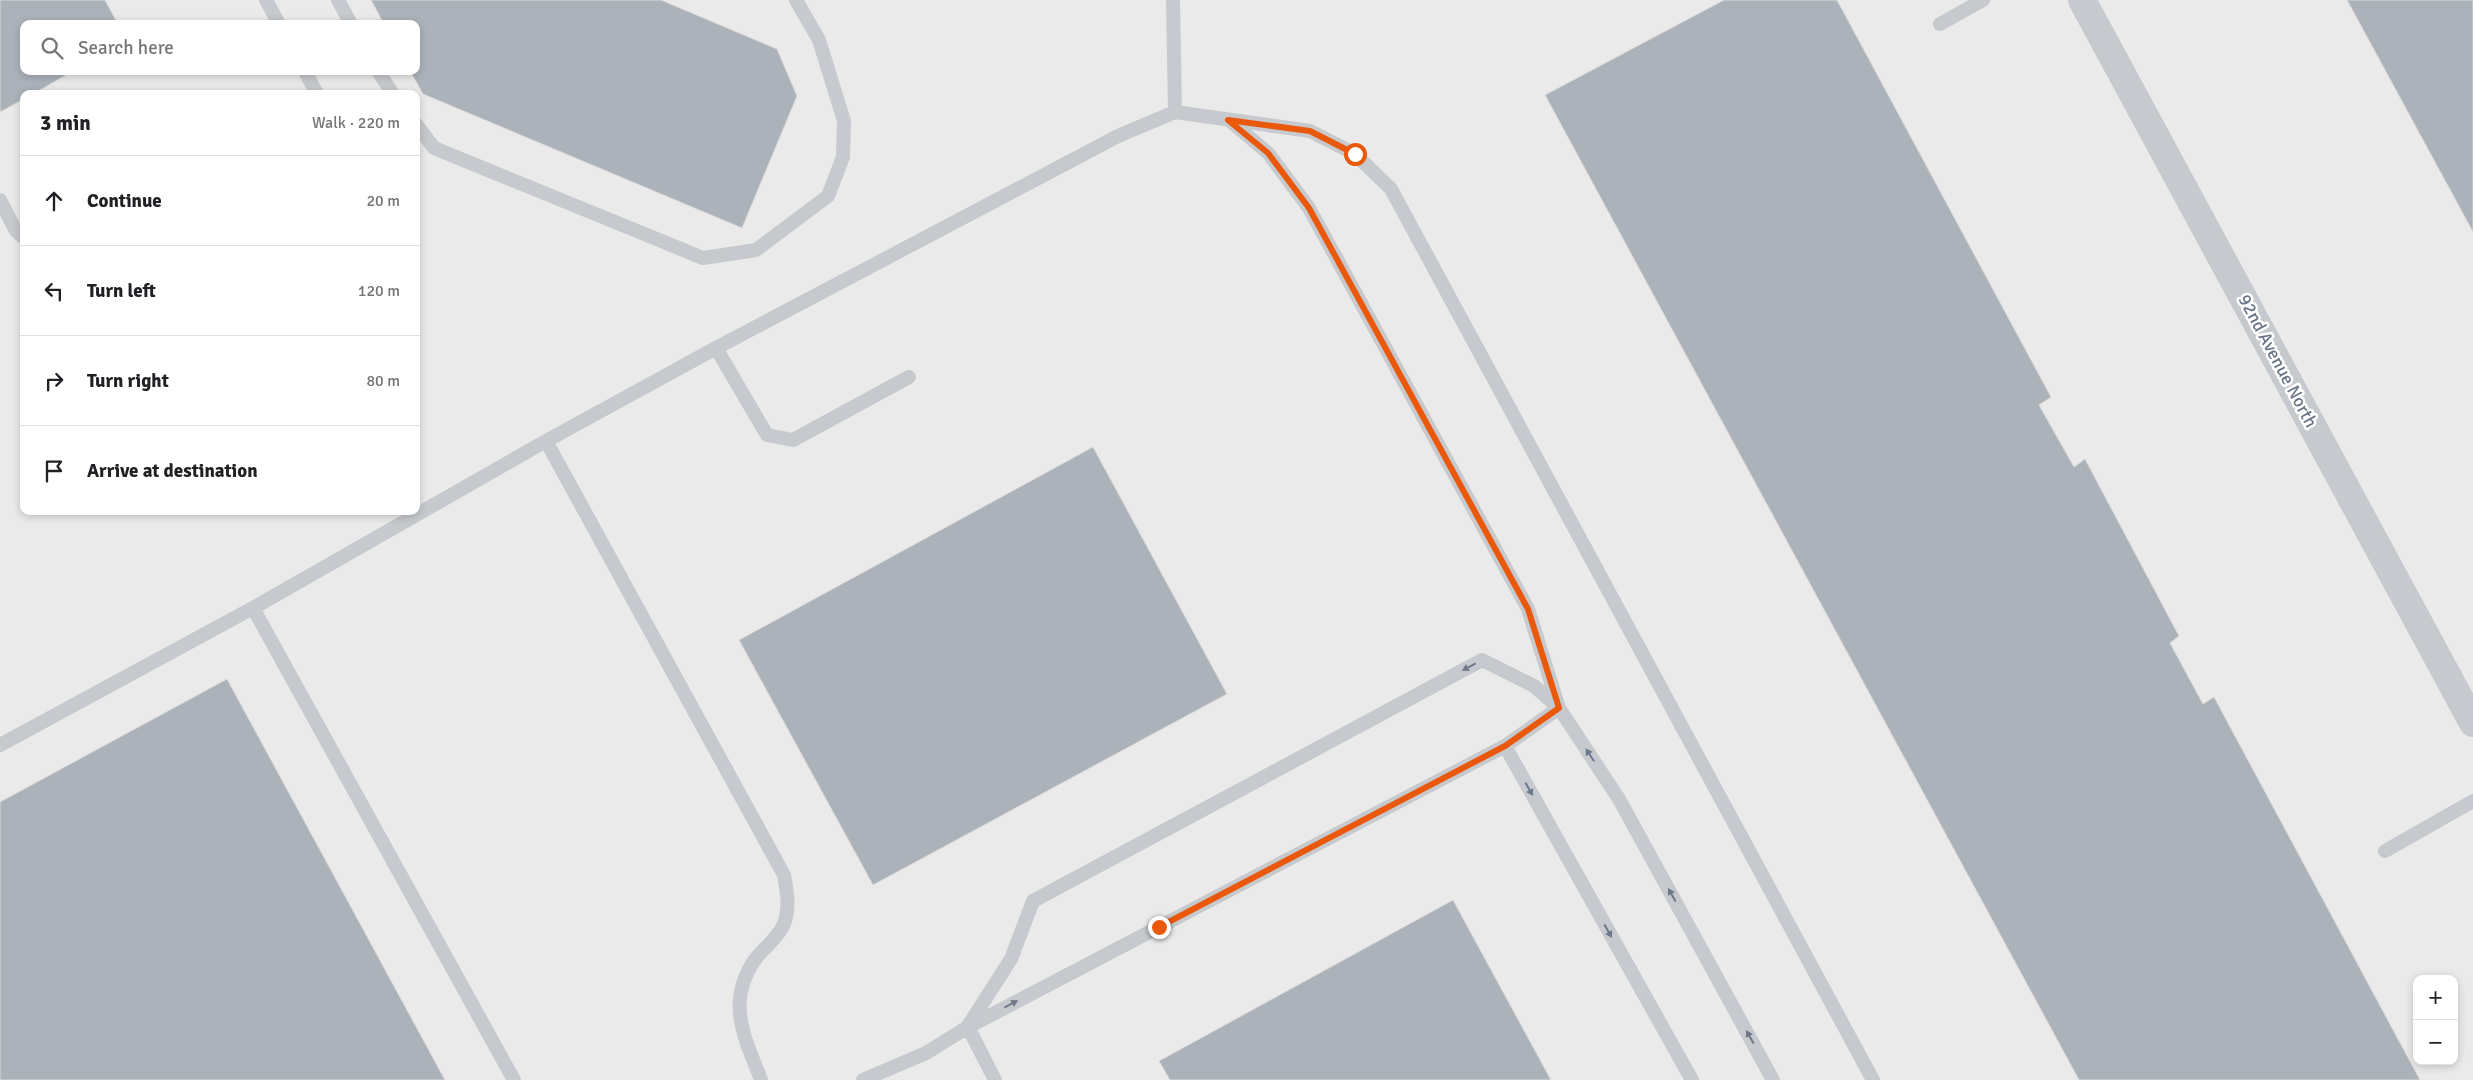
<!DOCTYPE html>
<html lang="en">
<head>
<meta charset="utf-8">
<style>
  body { margin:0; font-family:Signika,sans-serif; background:#f6f6f6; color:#202124 }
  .controls { position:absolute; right:15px; bottom:15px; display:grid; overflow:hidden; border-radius:10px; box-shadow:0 2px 8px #0003 }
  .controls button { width:45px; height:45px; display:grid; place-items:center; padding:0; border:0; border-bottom:1px solid #e0e0e0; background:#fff; color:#202124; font:25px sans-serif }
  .stop { position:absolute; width:15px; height:15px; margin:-11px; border:4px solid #ea580c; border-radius:50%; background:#fff }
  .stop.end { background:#ea580c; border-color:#fff; box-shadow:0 1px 5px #0008 }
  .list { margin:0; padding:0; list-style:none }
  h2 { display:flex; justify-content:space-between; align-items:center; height:65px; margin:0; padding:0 20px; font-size:21px }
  h2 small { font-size:16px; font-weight:400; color:#757577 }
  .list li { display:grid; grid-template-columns:32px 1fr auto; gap:15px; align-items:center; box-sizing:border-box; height:90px; padding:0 20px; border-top:1px solid #e0e0e0 }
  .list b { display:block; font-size:19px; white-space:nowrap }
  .list em { font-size:16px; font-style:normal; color:#757577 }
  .icon { flex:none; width:28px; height:28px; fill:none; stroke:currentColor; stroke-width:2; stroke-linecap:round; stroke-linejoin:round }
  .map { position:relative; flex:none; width:2473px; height:1080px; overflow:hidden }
  .search { position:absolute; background:#fff; box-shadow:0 2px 8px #0003; left:20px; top:20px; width:400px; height:55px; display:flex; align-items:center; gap:12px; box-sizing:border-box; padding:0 18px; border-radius:10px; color:#757577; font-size:19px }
  .panel { position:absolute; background:#fff; box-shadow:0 2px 8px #0003; left:20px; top:90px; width:400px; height:425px; border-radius:10px }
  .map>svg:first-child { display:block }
  .built { fill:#e9eae9; fill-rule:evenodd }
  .building { fill:#acb2ba; stroke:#dadad8 }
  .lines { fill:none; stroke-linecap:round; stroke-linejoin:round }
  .lane { stroke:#c6c9cd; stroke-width:14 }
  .street { stroke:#c6c9cd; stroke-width:28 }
  .oneway { fill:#6d798a }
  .route { stroke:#ea580c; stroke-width:6 }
  .labels { text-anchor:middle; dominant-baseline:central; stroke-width:5; stroke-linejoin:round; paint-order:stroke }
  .street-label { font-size:18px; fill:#687587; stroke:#fff }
</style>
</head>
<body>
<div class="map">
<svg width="2473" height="1080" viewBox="0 0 2473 1080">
  <rect width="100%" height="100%" fill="#f8f9f6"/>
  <!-- built -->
  <path class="built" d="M 0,0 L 2473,0 L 2473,1080 L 0,1080 ZM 24,24 L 416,24 L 416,71 L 24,71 ZM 24,94 L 416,94 L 416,511 L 24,511 ZM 2417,979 L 2454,979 L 2454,1061 L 2417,1061 Z"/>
  <!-- building -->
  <path class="building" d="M 0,0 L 105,0 L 118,24 L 24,24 L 24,71 L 73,71 L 33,94 L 24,94 L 24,99 L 0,112 Z
    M 371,0 L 661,0 L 777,49 L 797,96 L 742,228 L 423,94 L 410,71 L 416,71 L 416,24 L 384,24 Z
    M 1724,0 L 1837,0 L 2051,397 L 2039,405 L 2074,467 L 2085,459 L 2179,636 L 2170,643 L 2203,704 L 2214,697 L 2420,1080 L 2079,1080 L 1545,95 Z
    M 2347,0 L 2473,0 L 2473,232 Z
    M 1093,447 L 1227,694 L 873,885 L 739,640 Z
    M 227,679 L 445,1080 L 0,1080 L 0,802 Z
    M 1453,900 L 1551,1080 L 1170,1080 L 1159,1061 Z"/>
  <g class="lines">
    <!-- lane -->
    <path class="lane" d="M 266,0 L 279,24
      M 338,0 L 351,24
      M 1173,0 L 1175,112
      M 1940,24 L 1983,0
      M 305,71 L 317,94
      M 378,71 L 393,94
      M 416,124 L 434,148 L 703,258 L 756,250 L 828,196 L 843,157 L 844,121 L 819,40 L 796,0
      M 0,200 L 16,231 L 24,238
      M 716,348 L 767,435 L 793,440 L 909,377
      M 546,441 L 784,875 C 787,891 790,908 784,924 C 778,938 766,946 757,957 C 748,968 741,985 740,999 C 737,1027 752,1055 761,1080
      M 253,608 L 514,1080
      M 0,745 L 253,608 L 546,441 L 716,348 L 1118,136 L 1175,112 L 1310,131 L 1355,154 L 1391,189 L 1873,1080
      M 1505,746 L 1692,1080
      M 2385,851 L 2473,801
      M 968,1026 L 1011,959 L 1033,901 L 1482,660 L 1534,686 L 1559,708 L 1619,799 L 1773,1080
      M 968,1027 L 995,1080
      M 863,1080 L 926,1053 L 968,1027 L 1505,746 L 1559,708 L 1528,609 L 1309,208 L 1268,153 L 1229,120"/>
    <!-- street -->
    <path class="street" d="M 2082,0 L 2473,723"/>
  </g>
  <!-- one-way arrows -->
  <defs><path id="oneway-solid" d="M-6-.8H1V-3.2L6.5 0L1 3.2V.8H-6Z" transform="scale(1.25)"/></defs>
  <g class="oneway">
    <use href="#oneway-solid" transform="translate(1469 667) rotate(152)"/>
    <use href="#oneway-solid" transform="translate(1590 755) rotate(-123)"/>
    <use href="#oneway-solid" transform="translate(1529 789) rotate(61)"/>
    <use href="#oneway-solid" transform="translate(1672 895) rotate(-119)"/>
    <use href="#oneway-solid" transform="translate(1608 931) rotate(61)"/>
    <use href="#oneway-solid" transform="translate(1011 1004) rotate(-28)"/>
    <use href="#oneway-solid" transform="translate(1750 1037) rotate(-119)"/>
  </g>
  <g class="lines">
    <!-- route -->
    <path class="route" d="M 1159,927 L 1505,746 L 1559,708 L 1528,609 L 1309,208 L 1268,153 L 1228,120 L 1310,131 L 1355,154"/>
  </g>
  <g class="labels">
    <!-- street labels -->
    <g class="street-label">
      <text transform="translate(2278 361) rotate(62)">92nd Avenue North</text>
    </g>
  </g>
</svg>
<div class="controls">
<button>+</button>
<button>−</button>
</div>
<div class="stop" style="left:1355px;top:154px"></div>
<div class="stop end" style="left:1159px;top:927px"></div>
<div class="search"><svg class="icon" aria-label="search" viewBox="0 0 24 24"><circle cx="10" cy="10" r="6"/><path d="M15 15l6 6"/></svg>Search here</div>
<section class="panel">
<h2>3 min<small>Walk · 220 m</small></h2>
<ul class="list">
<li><svg class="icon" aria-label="ahead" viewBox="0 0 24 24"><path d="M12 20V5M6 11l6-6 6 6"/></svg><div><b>Continue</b></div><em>20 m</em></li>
<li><svg class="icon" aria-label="left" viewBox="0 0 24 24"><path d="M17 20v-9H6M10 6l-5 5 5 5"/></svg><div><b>Turn left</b></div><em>120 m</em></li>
<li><svg class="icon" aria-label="right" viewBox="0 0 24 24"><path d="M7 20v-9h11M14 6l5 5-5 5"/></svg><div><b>Turn right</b></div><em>80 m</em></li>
<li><svg class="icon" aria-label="arrive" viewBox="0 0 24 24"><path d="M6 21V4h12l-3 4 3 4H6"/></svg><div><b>Arrive at destination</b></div></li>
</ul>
</section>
</div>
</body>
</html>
